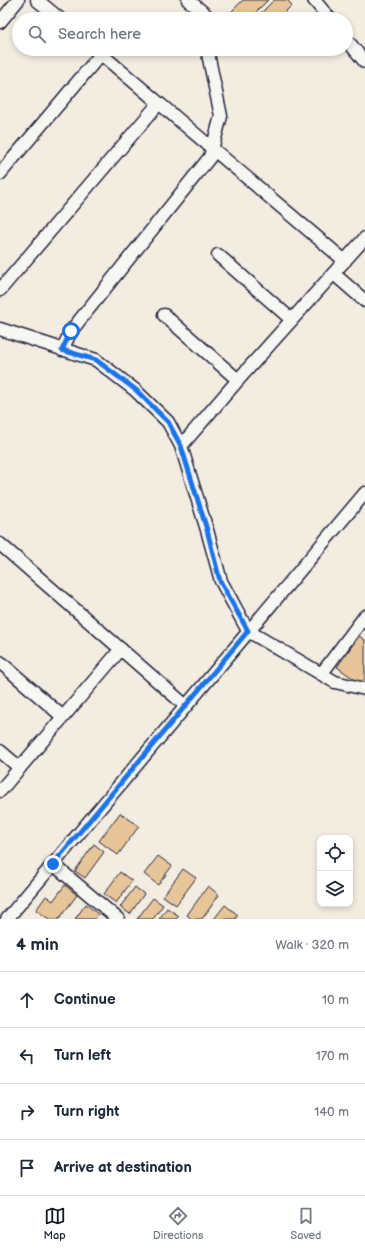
<!DOCTYPE html>
<html lang="en">
<head>
<meta charset="utf-8">
<style>
  body { margin:0; font-family:"Balsamiq Sans",sans-serif; background:#f2f2f3; color:#1f2937 }
  .controls { position:absolute; right:12px; bottom:12px; display:grid; overflow:hidden; border-radius:8px; box-shadow:0 2px 6px #0003 }
  .controls button { width:36px; height:36px; display:grid; place-items:center; padding:0; border:0; border-bottom:1px solid #e0e1e3; background:#fff; color:#1f2937; font:20px sans-serif }
  .stop { position:absolute; width:12px; height:12px; margin:-9px; border:3px solid #1a73e8; border-radius:50%; background:#fff }
  .stop.end { background:#1a73e8; border-color:#fff; box-shadow:0 1px 4px #0008 }
  .list { margin:0; padding:0; list-style:none }
  h2 { display:flex; justify-content:space-between; align-items:center; height:52px; margin:0; padding:0 16px; font-size:17px }
  h2 small { font-size:13px; font-weight:400; color:#747a83 }
  .list li { display:grid; grid-template-columns:26px 1fr auto; gap:12px; align-items:center; box-sizing:border-box; height:56px; padding:0 16px; border-top:1px solid #e0e1e3 }
  .list b { display:block; font-size:15px; white-space:nowrap }
  .list em { font-size:13px; font-style:normal; color:#747a83 }
  .icon { flex:none; width:22px; height:22px; fill:none; stroke:currentColor; stroke-width:2; stroke-linecap:round; stroke-linejoin:round }
  .map { position:relative; flex:none; width:365px; height:919px; overflow:hidden }
  .search { position:absolute; background:#fff; box-shadow:0 2px 6px #0003; left:12px; right:12px; top:12px; height:44px; display:flex; align-items:center; gap:10px; box-sizing:border-box; padding:0 14px; border-radius:22px; color:#747a83; font-size:15px }
  .sheet { height:276px; background:#fff }
  nav { display:flex; justify-content:space-around; align-items:center; box-sizing:border-box; height:56px; border-top:1px solid #e0e1e3; background:#fff; font-size:11px; color:#747a83 }
  nav a { display:grid; justify-items:center; gap:2px }
  nav .on { color:#111827 }
  .map>svg:first-child { display:block }
  .building { fill:#e7c599; stroke:#22223b }
  .lines { fill:none; stroke-linecap:round; stroke-linejoin:round }
  .street-casing { stroke:#22223b; stroke-width:15 }
  .street { stroke:#f6f6f2; stroke-width:12 }
  .route { stroke:#1a73e8; stroke-width:5 }
</style>
</head>
<body>
<div class="map">
<svg width="365" height="919" viewBox="0 0 365 919">
  <rect width="100%" height="100%" fill="#f3ece0"/>
  <filter id="ink" filterUnits="userSpaceOnUse"><feTurbulence type="fractalNoise" baseFrequency=".025" numOctaves="2"/><feDisplacementMap in="SourceGraphic" scale="8" xChannelSelector="R" yChannelSelector="G"/><feConvolveMatrix kernelMatrix="1 2 1 2 8 2 1 2 1" color-interpolation-filters="sRGB"/></filter>
  <g filter="url(#ink)">
    <!-- building -->
    <path class="building" d="M 243,0 L 268,0 L 249,19 L 236,19 L 230,13 Z
      M 274,0 L 287,0 L 292,5 L 278,19 L 255,19 Z
      M 359,636 L 365,640 L 365,678 L 361,684 L 337,667 Z
      M 120,813 L 139,826 L 118,855 L 99,841 Z
      M 94,844 L 104,852 L 85,878 L 75,871 Z
      M 158,856 L 172,866 L 158,885 L 144,874 Z
      M 183,869 L 196,878 L 176,905 L 163,896 Z
      M 120,872 L 132,881 L 116,903 L 104,894 Z
      M 65,885 L 77,895 L 59,919 L 49,919 L 36,910 L 46,896 L 53,901 Z
      M 208,886 L 219,895 L 202,919 L 192,919 L 187,915 Z
      M 135,887 L 144,894 L 130,914 L 120,907 Z
      M 153,898 L 163,905 L 153,919 L 137,919 Z
      M 86,904 L 98,914 L 95,919 L 75,919 Z
      M 225,905 L 238,915 L 235,919 L 214,919 Z
      M 167,908 L 179,916 L 176,919 L 159,919 Z"/>
    <g class="lines">
      <!-- street casing -->
      <g class="street-casing">
        <path id="street" d="M 37,0 L 60,19
          M 188,0 L 211,19
          M 314,0 L 330,19
          M 0,22 L 18,0
          M 346,39 L 365,62
          M 101,54 L 345,261
          M 0,174 L 101,54 L 95,49
          M 218,255 L 292,320
          M 334,274 L 365,301
          M 0,290 L 159,103
          M 164,315 L 238,380
          M 0,329 L 96,360 L 135,390 L 168,422 L 181,446 L 207,530 L 221,581 L 248,631 L 335,682 L 365,689
          M 62,350 L 71,331 L 210,157 L 221,116 L 207,49
          M 181,446 L 238,380 L 365,238
          M 0,544 L 186,706
          M 0,662 L 63,717
          M 322,673 L 365,616
          M 0,751 L 20,768
          M 0,791 L 121,649
          M 53,864 L 118,919
          M 7,919 L 365,493"/>
      </g>
      <!-- street -->
      <use href="#street" class="street"/>
    </g>
  </g>
  <g class="lines" filter="url(#ink)">
    <!-- route -->
    <path class="route" d="M 53,864 L 248,631 L 220,581 L 207,530 L 181,446 L 168,422 L 136,390 L 96,360 L 62,350 L 71,331"/>
  </g>
</svg>
<div class="controls">
<button><svg class="icon" aria-label="locate" viewBox="0 0 24 24"><circle cx="12" cy="12" r="6"/><path d="M12 2v4M12 18v4M2 12h4M18 12h4"/></svg></button>
<button><svg class="icon" aria-label="layers" viewBox="0 0 24 24"><path d="M12 4l9 5-9 5-9-5zM3 14l9 5 9-5"/></svg></button>
</div>
<div class="stop" style="left:71px;top:331px"></div>
<div class="stop end" style="left:53px;top:864px"></div>
<div class="search"><svg class="icon" aria-label="search" viewBox="0 0 24 24"><circle cx="10" cy="10" r="6"/><path d="M15 15l6 6"/></svg>Search here</div>
</div>
<section class="sheet">
<h2>4 min<small>Walk · 320 m</small></h2>
<ul class="list">
<li><svg class="icon" aria-label="ahead" viewBox="0 0 24 24"><path d="M12 20V5M6 11l6-6 6 6"/></svg><div><b>Continue</b></div><em>10 m</em></li>
<li><svg class="icon" aria-label="left" viewBox="0 0 24 24"><path d="M17 20v-9H6M10 6l-5 5 5 5"/></svg><div><b>Turn left</b></div><em>170 m</em></li>
<li><svg class="icon" aria-label="right" viewBox="0 0 24 24"><path d="M7 20v-9h11M14 6l5 5-5 5"/></svg><div><b>Turn right</b></div><em>140 m</em></li>
<li><svg class="icon" aria-label="arrive" viewBox="0 0 24 24"><path d="M6 21V4h12l-3 4 3 4H6"/></svg><div><b>Arrive at destination</b></div></li>
</ul>
</section>
<nav>
<a class="on"><svg class="icon" aria-label="map" viewBox="0 0 24 24"><path d="M3 6l6-2 6 2 6-2v14l-6 2-6-2-6 2zM9 4v14M15 6v14"/></svg>Map</a>
<a><svg class="icon" aria-label="directions" viewBox="0 0 24 24"><path d="M12 3l9 9-9 9-9-9zM9 14v-3h6M13 9l2 2-2 2"/></svg>Directions</a>
<a><svg class="icon" aria-label="saved" viewBox="0 0 24 24"><path d="M7 4h10v16l-5-4-5 4z"/></svg>Saved</a>
</nav>
</body>
</html>
